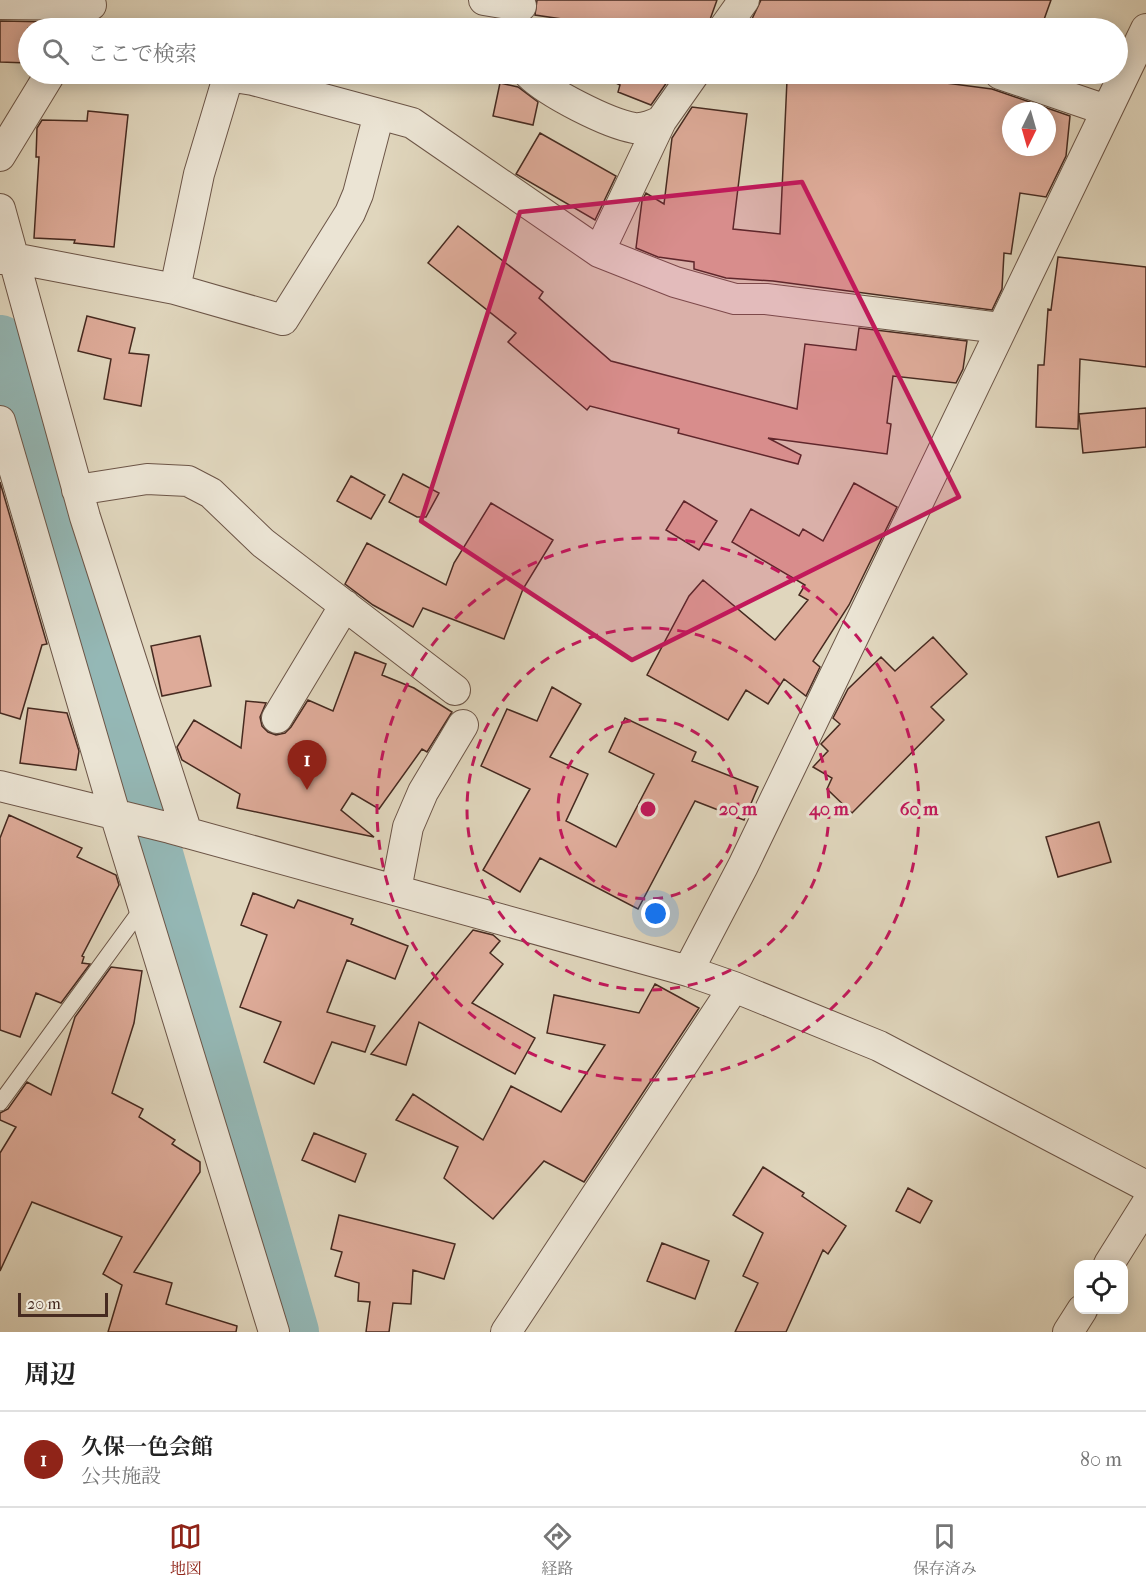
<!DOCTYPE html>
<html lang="ja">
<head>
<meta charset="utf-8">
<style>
  body { margin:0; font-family:"IM FELL French Canon","Noto Serif JP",serif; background:#f6f6f6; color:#222 }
  .controls { position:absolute; right:18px; bottom:18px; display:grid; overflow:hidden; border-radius:12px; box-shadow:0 3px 15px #0003 }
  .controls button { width:54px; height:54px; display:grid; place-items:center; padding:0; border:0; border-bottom:2px solid #e0e0e0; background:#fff; color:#222; font:30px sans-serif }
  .compass { position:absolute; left:1002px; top:102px; width:54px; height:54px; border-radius:50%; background:#fff; box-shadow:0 3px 15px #0003; rotate:185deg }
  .scale { position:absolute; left:18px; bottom:15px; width:90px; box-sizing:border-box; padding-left:6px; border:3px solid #462a20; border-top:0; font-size:16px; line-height:21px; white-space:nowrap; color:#462a20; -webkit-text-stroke:4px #ebe4d4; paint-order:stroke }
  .you { position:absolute; left:656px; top:914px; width:21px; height:21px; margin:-15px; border:4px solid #fff; border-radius:50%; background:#1a73e8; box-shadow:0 0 0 9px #1a73e833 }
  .badge { display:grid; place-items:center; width:39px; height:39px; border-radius:50%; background:#8f2418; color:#fff; font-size:20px; font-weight:700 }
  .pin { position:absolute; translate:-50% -50px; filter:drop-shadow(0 2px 3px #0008) }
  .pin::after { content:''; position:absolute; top:32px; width:21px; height:18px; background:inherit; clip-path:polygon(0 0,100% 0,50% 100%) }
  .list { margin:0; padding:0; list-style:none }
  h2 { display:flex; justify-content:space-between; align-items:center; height:78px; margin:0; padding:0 24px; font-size:26px }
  h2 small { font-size:20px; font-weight:400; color:#767676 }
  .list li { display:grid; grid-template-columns:39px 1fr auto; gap:18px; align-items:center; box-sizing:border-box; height:96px; padding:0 24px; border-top:2px solid #e0e0e0 }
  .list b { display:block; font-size:22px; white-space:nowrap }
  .list p { margin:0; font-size:20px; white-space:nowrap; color:#767676 }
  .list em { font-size:20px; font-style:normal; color:#767676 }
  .icon { flex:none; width:33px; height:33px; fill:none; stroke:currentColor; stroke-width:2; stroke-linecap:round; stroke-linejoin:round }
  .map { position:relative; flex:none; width:1146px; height:1332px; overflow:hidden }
  .search { position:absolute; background:#fff; box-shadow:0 3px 15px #0003; left:18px; right:18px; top:18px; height:66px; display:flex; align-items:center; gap:15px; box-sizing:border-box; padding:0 21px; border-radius:33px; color:#767676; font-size:22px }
  .sheet { height:174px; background:#fff }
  nav { display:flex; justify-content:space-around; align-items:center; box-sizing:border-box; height:84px; border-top:2px solid #e0e0e0; background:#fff; font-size:16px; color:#767676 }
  nav a { display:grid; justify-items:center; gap:3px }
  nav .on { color:#8f2418 }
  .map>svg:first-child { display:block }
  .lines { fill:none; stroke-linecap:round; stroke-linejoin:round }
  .river { stroke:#94b8b6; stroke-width:54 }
  .building { fill:#deab99; stroke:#462a20; stroke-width:1.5; fill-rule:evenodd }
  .service-casing { stroke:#6c5547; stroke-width:17 }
  .minor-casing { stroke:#6c5547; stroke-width:32 }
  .service { stroke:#ebe4d4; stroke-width:15 }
  .minor { stroke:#ebe4d4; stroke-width:30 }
  .marked { fill:#c2185b; fill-opacity:0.2; stroke:#c2185b; stroke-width:4.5; stroke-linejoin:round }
  .ring { fill:none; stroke:#c2185b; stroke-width:3; stroke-dasharray:10 8 }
  .centre { fill:#c2185b; stroke:#ebe4d4; stroke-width:3 }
  .ring-label { font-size:18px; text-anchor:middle; font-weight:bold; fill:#c2185b; stroke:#ebe4d4; stroke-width:6; stroke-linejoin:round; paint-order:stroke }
</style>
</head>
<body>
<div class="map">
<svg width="1146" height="1332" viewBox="0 0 1146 1332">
  <rect width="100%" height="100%" fill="#e0d6bd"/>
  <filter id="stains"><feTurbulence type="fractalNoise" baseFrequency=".00333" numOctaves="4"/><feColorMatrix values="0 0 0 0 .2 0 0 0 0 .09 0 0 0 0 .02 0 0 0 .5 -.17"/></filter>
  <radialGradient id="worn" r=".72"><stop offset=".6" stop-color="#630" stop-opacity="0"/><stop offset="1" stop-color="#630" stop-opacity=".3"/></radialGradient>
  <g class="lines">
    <!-- river -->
    <path class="river" d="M 0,342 L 123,738 L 292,1332"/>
  </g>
  <!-- building -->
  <path class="building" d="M 537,0 L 717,0 L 707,28 L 603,28 L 604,25 L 535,15 Z
    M 761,0 L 1051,0 L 1041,28 L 751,28 L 752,19 Z
    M 0,21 L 55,22 L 55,28 L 28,28 L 28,63 L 0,62 Z
    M 598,74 L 670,74 L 672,75 L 651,105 L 618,92 L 620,85 Z
    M 839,76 L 915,82 L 915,79 L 992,89 L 1070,116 L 1066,156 L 1046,197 L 1020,193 L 1011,254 L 1004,253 L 1002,289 L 992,310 L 773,281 L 726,278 L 694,269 L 694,262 L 658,257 L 636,248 L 642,201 L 646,193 L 664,204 L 672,138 L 692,107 L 747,114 L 733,229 L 780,234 L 787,80 L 838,83 ZM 1011,111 L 1047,111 L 1047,147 L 1011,147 Z
    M 500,83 L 518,87 L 538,102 L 533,125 L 493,116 Z
    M 88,111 L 128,115 L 114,247 L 74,243 L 75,240 L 34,238 L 39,157 L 36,157 L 37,128 L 42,120 L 87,121 Z
    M 540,133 L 616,176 L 595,220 L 516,174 Z
    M 458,226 L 543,292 L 539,298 L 611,361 L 797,409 L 805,344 L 856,350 L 859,328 L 967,341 L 963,369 L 956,383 L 893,376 L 887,423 L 891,424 L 887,454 L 768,438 L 801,455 L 798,464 L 678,433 L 679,429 L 590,406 L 587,410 L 508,342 L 516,333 L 428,263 Z
    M 1058,257 L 1146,267 L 1146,367 L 1080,359 L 1078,429 L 1036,427 L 1038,365 L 1044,365 L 1048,309 L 1051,310 Z
    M 87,316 L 135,328 L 129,353 L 149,355 L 141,406 L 104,399 L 111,359 L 78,351 Z
    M 1146,408 L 1146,447 L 1083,453 L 1079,414 Z
    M 403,474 L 439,493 L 426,517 L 417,517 L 389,502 Z
    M 351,476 L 385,495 L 371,519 L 337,501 Z
    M 0,482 L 47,644 L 42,645 L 20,719 L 0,713 Z
    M 854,483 L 897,507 L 849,605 L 813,661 L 820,667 L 806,696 L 784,679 L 768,704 L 746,690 L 728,720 L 647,675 L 689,596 L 703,580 L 775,640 L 808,600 L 799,595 L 805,585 L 732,542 L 751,509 L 799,536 L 803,529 L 823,541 Z
    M 684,501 L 717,521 L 699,550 L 666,530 Z
    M 491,503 L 553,540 L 523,589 L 504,639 L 423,608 L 413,627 L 373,605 L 345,584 L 367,543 L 446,585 L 454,563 Z
    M 200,636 L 211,686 L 162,696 L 151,646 Z
    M 933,637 L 967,674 L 931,707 L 944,720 L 852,813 L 827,789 L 832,778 L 813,767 L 828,751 L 821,744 L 840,724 L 833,718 L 848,689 L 881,657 L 895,671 Z
    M 355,652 L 386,664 L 382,675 L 414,688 L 452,712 L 427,752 L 422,749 L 379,809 L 352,793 L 341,810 L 374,837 L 237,808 L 240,794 L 182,760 L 177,747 L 194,720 L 241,748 L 246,701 L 266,703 L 260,717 L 262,726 L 268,732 L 276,735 L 285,733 L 291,727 L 308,700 L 333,711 Z
    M 552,687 L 581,704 L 550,757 L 588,774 L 566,821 L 616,847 L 654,774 L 609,752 L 625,718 L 696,752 L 692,761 L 758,787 L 744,820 L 695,801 L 638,909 L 540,858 L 520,892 L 483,870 L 530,789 L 481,766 L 507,709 L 537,721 Z
    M 28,708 L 67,713 L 79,751 L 76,770 L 20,763 Z
    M 9,815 L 82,848 L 77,857 L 116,875 L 119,885 L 82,956 L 84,957 L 82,963 L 90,964 L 61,1003 L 36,993 L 20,1037 L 0,1030 L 0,838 Z
    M 1099,822 L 1111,862 L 1058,877 L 1046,837 Z
    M 253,893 L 294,908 L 298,900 L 353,919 L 351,924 L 408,946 L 395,979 L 347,960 L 327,1012 L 375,1026 L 365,1052 L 332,1042 L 314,1084 L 264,1062 L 281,1022 L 240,1007 L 267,935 L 241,925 Z
    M 473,930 L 493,935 L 500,941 L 490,953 L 503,964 L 472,1003 L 535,1038 L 515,1074 L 419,1022 L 406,1065 L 371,1054 Z
    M 111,967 L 142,971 L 134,1023 L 112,1093 L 143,1109 L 139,1117 L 175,1140 L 172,1144 L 200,1162 L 200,1172 L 134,1272 L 172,1283 L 166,1304 L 237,1326 L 236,1332 L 108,1332 L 122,1285 L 103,1274 L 122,1237 L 32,1202 L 0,1271 L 0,1153 L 16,1127 L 0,1120 L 0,1113 L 8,1109 L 27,1082 L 51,1095 L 75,1017 Z
    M 655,984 L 699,1008 L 584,1182 L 544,1161 L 493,1219 L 444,1178 L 458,1147 L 396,1120 L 413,1094 L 483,1140 L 511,1086 L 561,1112 L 605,1045 L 547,1033 L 554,995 L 639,1013 Z
    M 314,1133 L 366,1154 L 355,1182 L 302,1160 Z
    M 763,1167 L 804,1193 L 802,1196 L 846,1226 L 828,1254 L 823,1250 L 786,1332 L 735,1332 L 758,1283 L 743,1276 L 763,1233 L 733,1215 Z
    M 908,1188 L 932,1201 L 920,1223 L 896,1211 Z
    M 339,1215 L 455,1244 L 444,1279 L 413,1270 L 411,1304 L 393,1303 L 389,1332 L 366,1332 L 370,1302 L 358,1301 L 359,1283 L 335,1276 L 342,1252 L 331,1249 Z
    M 662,1243 L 709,1261 L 695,1299 L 647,1281 Z"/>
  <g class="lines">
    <!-- service casing -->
    <g class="service-casing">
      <path id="service" d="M 0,1103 L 143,907"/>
    </g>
    <!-- minor casing -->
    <g class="minor-casing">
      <path id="minor" d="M 484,0 L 521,6
        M 0,4 L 91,5
        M 724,28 L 744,0
        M 529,74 C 548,93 607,123 634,128 C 644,129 653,125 661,121
        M 1000,74 L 1106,110
        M 0,156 L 50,74
        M 0,209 L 85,517 L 187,833
        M 599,252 L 661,121 L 694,74
        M 0,259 L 13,258 L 175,289 L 283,320 L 350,213 L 358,194 L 379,114 L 412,123 L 599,252 L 675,282 L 735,299 L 766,299 L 1000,328
        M 175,289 L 199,174 L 226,84 L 234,77 L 253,80 L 379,114
        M 0,421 L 112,804 L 274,1332
        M 77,490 L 147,479 L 188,481 L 211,493 L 263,543 L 455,690
        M 277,718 L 345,605
        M 0,786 L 170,828 L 688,971 L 734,987 L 879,1046 L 1146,1186
        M 396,890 L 408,827 L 423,792 L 463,725
        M 688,971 L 743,866 L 1146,29
        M 1109,1264 L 1146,1205
        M 506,1332 L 734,987
        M 1068,1332 L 1082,1310"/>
    </g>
    <!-- service -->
    <use href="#service" class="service"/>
    <!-- minor -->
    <use href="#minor" class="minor"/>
  </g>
  <!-- marked area -->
  <path class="marked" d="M 802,182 L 959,497 L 632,660 L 421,521 L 520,212 Z"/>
  <!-- distance rings -->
  <g class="ring">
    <circle cx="648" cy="809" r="90"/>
    <circle cx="648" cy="809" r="181"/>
    <circle cx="648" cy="809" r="271"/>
  </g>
  <circle cx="648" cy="809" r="9" class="centre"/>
  <g class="ring-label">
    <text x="738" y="815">20 m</text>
    <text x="829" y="815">40 m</text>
    <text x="919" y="815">60 m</text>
  </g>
  <rect width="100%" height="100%" filter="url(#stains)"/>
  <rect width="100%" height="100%" fill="url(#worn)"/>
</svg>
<div class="controls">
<button><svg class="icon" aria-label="locate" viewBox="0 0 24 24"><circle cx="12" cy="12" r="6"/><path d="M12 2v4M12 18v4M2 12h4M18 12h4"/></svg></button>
</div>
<svg class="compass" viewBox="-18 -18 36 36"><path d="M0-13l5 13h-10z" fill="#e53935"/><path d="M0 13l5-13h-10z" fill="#767676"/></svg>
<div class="scale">20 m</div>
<div class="you"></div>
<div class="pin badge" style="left:307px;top:790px">1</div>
<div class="search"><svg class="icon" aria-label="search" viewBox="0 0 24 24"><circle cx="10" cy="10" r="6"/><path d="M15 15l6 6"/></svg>ここで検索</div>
</div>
<section class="sheet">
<h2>周辺<small></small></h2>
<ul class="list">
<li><span class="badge">1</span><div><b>久保一色会館</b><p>公共施設</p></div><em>80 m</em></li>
</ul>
</section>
<nav>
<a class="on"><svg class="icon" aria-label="map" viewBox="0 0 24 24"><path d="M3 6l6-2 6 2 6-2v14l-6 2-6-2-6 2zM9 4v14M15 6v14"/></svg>地図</a>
<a><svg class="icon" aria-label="directions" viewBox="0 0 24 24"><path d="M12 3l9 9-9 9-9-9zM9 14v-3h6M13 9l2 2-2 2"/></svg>経路</a>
<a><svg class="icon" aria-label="saved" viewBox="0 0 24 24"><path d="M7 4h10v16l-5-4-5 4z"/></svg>保存済み</a>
</nav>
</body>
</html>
